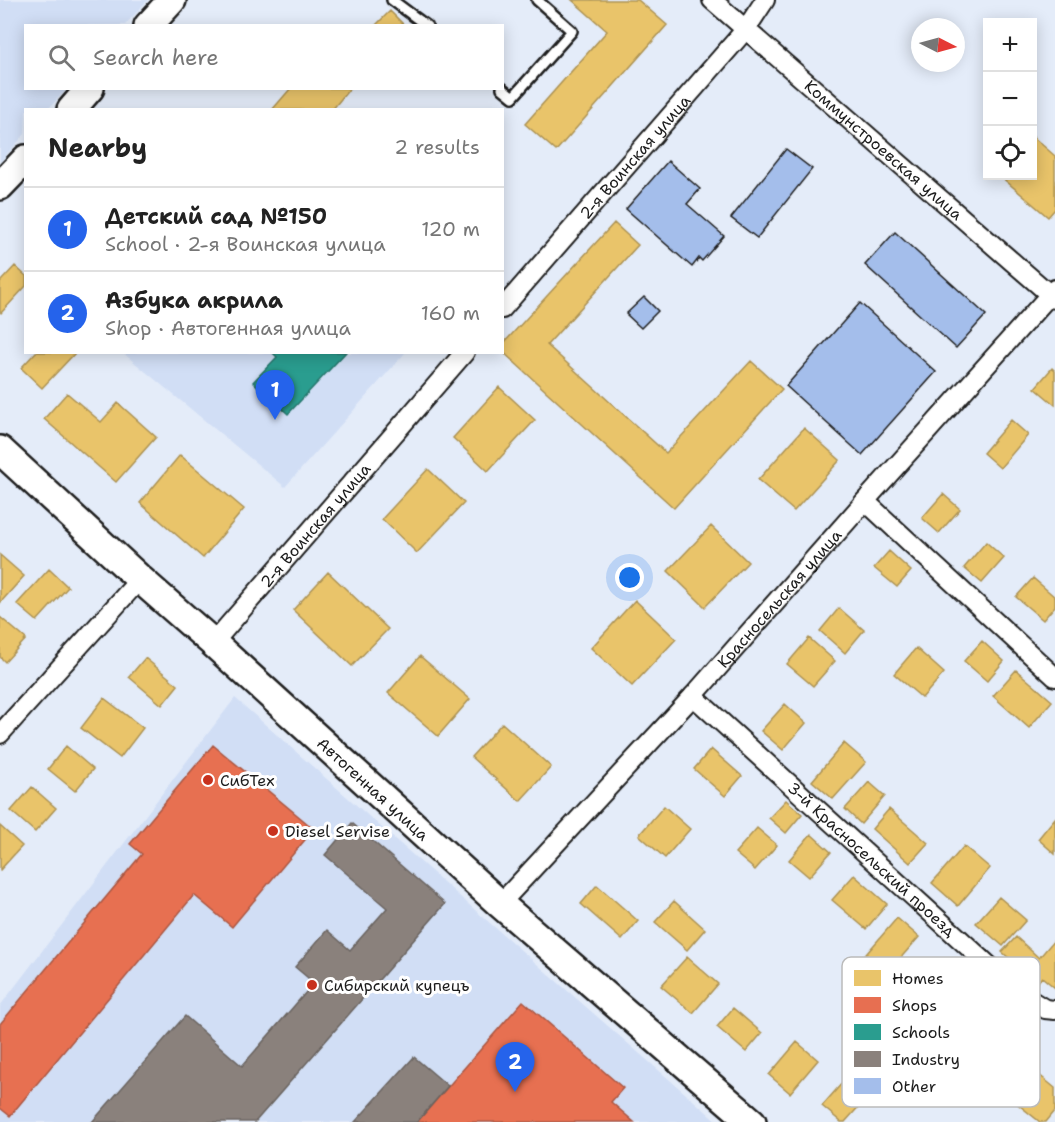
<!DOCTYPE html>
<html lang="en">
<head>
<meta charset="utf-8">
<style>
  body { margin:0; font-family:"Shantell Sans",sans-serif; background:#f2f2f2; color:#222 }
  .controls { position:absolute; right:18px; top:18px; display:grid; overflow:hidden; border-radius:0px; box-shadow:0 3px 15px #0003 }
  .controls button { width:54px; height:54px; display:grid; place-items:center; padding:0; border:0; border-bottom:2px solid #e0e0e0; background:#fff; color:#222; font:30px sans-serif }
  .compass { position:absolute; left:911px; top:18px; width:54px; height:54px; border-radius:50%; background:#fff; box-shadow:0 3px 15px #0003; rotate:96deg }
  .you { position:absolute; left:630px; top:578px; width:21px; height:21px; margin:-15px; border:4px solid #fff; border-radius:50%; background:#1a73e8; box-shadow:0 0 0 9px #1a73e833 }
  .badge { display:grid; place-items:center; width:39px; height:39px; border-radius:50%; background:#2563eb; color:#fff; font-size:20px; font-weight:700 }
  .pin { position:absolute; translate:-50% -50px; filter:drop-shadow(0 2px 3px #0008) }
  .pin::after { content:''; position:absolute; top:32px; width:21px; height:18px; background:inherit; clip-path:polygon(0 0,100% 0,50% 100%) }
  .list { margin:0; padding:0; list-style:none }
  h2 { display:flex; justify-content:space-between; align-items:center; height:78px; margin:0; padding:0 24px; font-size:26px }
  h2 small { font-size:20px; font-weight:400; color:#767676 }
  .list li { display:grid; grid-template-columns:39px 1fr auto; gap:18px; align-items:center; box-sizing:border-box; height:84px; padding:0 24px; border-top:2px solid #e0e0e0 }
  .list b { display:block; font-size:22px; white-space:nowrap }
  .list p { margin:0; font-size:20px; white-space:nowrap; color:#767676 }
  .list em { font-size:20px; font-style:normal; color:#767676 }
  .icon { flex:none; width:33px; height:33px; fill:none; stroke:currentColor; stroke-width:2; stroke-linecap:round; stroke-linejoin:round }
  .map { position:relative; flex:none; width:1055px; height:1122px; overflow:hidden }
  .search { position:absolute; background:#fff; box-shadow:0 3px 15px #0003; left:24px; top:24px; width:480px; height:66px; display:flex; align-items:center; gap:15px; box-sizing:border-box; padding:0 21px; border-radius:0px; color:#767676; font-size:22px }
  .panel { position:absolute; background:#fff; box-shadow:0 3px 15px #0003; left:24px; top:108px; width:480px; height:246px; border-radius:0px }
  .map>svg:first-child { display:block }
  .built { fill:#d1def5 }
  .homes { fill:#e9c46a; stroke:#ac9253; stroke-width:1.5 }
  .shops { fill:#e76f51; stroke:#aa5641; stroke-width:1.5 }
  .schools { fill:#2a9d8f; stroke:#26766c; stroke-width:1.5 }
  .industry { fill:#8a817c; stroke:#69635f; stroke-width:1.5 }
  .building { fill:#a4beeb; stroke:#1c1c1c; stroke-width:1.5 }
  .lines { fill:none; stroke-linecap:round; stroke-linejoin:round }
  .lane-casing { stroke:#1c1c1c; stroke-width:14 }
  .street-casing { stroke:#1c1c1c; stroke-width:22 }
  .secondary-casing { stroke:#1c1c1c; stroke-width:32 }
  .lane { stroke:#fff; stroke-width:9 }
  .street { stroke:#fff; stroke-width:18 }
  .secondary { stroke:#fff; stroke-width:27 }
  .poi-dot { fill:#c8321e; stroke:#fff; stroke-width:2 }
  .labels { text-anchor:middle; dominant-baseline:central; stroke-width:6; stroke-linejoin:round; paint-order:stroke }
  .street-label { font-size:16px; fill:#1c1c1c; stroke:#fff }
  .poi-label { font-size:16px; fill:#1c1c1c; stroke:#fff; text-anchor:start }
  .key { fill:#fff; stroke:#bbb; stroke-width:1.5 }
  .key-label { font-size:16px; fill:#1c1c1c }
</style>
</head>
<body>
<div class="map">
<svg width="1055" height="1122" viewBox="0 0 1055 1122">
  <rect width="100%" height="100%" fill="#e4ecf9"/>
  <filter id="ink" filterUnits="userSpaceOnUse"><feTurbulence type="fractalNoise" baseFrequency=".0167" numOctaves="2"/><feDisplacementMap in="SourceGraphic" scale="12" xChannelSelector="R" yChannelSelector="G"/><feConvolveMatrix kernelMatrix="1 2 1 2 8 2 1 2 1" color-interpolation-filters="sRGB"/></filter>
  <g filter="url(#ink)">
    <!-- built -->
    <path class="built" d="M 0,0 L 148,0 L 125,25 L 26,26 L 26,88 L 67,89 L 48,109 L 26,110 L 25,134 L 0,162 Z
      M 123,353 L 405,353 L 285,487 Z
      M 235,698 L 483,917 L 718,1122 L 0,1122 L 0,1006 Z"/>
    <!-- homes -->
    <path class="homes" d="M 572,0 L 638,0 L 667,25 L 556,151 L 525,124 L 607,31 Z
      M 390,11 L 405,26 L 375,26 Z
      M 291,88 L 350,88 L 332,110 L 272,110 Z
      M 1032,136 L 1055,156 L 1055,209 L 1048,217 L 1000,176 L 1032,176 Z
      M 614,223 L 638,245 L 547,345 L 666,453 L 751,361 L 782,389 L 674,508 L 502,351 L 502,345 Z
      M 15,266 L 26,276 L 26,286 L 1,313 L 0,312 L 0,282 Z
      M 36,352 L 76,352 L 42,388 L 21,368 Z
      M 1052,368 L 1055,371 L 1055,405 L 1035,388 Z
      M 499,387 L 535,420 L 488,471 L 453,438 Z
      M 67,393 L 101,422 L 118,403 L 156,437 L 116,482 L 44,419 Z
      M 1011,420 L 1028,435 L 1000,468 L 983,453 Z
      M 804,428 L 840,460 L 794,511 L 758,480 Z
      M 180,455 L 244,509 L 203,558 L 140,503 Z
      M 428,469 L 464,503 L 417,553 L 382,519 Z
      M 943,494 L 960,509 L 939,533 L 922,518 Z
      M 711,526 L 748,562 L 705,607 L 668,571 Z
      M 986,542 L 1004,558 L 982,583 L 964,568 Z
      M 889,551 L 911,571 L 897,587 L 874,568 Z
      M 0,555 L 24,576 L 0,603 Z
      M 49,569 L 68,587 L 37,621 L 17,604 Z
      M 328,572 L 388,629 L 352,666 L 293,610 Z
      M 1033,578 L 1055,597 L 1055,606 L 1043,620 L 1016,597 Z
      M 635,600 L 676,639 L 632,686 L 591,648 Z
      M 839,608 L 864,630 L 845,653 L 820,631 Z
      M 0,617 L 26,639 L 5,662 L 0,657 Z
      M 809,638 L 835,661 L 813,686 L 787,664 Z
      M 982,641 L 1004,661 L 987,681 L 964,661 Z
      M 916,648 L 944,673 L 922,698 L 894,674 Z
      M 420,656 L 470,699 L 438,736 L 388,693 Z
      M 145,658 L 178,685 L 162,705 L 129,677 Z
      M 1016,670 L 1052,701 L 1029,728 L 993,696 Z
      M 104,698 L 143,728 L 120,758 L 81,728 Z
      M 785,704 L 806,723 L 783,750 L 761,731 Z
      M 502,723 L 551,767 L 520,801 L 471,757 Z
      M 844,743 L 866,762 L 833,799 L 812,781 Z
      M 66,746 L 93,769 L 75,791 L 48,769 Z
      M 711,749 L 742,776 L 725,796 L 694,769 Z
      M 869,782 L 885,796 L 861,824 L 845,809 Z
      M 32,787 L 56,808 L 35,832 L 11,811 Z
      M 786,800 L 802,814 L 786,833 L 769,818 Z
      M 664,806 L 690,829 L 665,858 L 639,835 Z
      M 889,809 L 928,843 L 910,863 L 872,829 Z
      M 1055,818 L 1055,854 L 1038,839 Z
      M 0,826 L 22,846 L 0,870 Z
      M 757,828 L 777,845 L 755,870 L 735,853 Z
      M 811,834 L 831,852 L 809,877 L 789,860 Z
      M 964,846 L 990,868 L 958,906 L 932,883 Z
      M 854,875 L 887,904 L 866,929 L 832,900 Z
      M 597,885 L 638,921 L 622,940 L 581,904 Z
      M 999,897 L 1026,920 L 1003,946 L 976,923 Z
      M 674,901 L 705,929 L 687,950 L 655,922 Z
      M 897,918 L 919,937 L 882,979 L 861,960 Z
      M 1016,937 L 1039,958 L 1055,939 L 1055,988 L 1042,977 L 1037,983 L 1002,952 Z
      M 687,957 L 718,984 L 693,1013 L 661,986 Z
      M 733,1008 L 762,1033 L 746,1052 L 717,1027 Z
      M 797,1042 L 818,1060 L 790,1093 L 769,1075 Z
      M 1032,1069 L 1055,1088 L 1055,1111 L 1046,1122 L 1040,1122 L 1009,1097 Z
      M 850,1074 L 871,1093 L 845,1122 L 841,1122 L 822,1106 Z"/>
    <!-- shops -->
    <path class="shops" d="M 213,745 L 314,829 L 232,927 L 194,895 L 10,1116 L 0,1108 L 0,1024 L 142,854 L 130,844 Z
      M 523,1001 L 623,1088 L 611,1102 L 634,1122 L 417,1122 Z"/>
    <!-- schools -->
    <path class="schools" d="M 272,352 L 346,352 L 288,414 L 253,382 L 277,357 Z"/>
    <!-- industry -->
    <path class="industry" d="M 352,823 L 445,904 L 255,1122 L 92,1122 L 185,1016 L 242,1066 L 314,983 L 295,967 L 327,930 L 350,950 L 387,908 L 325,855 Z
      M 414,1057 L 448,1086 L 417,1122 L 355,1122 Z"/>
    <!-- building -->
    <path class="building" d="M 786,149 L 812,169 L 757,238 L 731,218 Z
      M 668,161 L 700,189 L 687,204 L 724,236 L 702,261 L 699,258 L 692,267 L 626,209 Z
      M 895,232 L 986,315 L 956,348 L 865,265 Z
      M 644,297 L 658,311 L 641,328 L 626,314 Z
      M 860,303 L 936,372 L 862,455 L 786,386 Z"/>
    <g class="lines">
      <!-- lane casing -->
      <g class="lane-casing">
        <path id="lane" d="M 392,0 L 427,26
          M 502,88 L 513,97 L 572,31 L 537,0"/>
      </g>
      <!-- street casing -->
      <g class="street-casing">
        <g id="street">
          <path id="s1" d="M 712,0 L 1055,299"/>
          <path id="s2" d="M 502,309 L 746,29 L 765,0"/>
          <path d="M 865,501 L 1055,677"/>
          <path id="s3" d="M 213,643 L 465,352"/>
          <path id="s4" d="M 693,696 L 1019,993 L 1045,1009 L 1055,1010"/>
          <path d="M 0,734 L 140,579"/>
          <path id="s5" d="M 500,904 L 693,696 L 865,501 L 1055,289"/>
        </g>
      </g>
      <!-- secondary casing -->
      <g class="secondary-casing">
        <g id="secondary">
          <path d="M 148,26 L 172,0"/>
          <path d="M 71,110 L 90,88"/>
          <path d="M 0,186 L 26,159"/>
          <path id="s6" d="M 0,450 L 140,579 L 213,643 L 500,904 L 752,1122"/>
        </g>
      </g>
      <!-- lane -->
      <use href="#lane" class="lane"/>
      <!-- street -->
      <use href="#street" class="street"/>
      <!-- secondary -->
      <use href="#secondary" class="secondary"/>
    </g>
  </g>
  <!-- markers -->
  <g class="poi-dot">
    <circle cx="208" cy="780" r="6"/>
    <circle cx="273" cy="831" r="6"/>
    <circle cx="312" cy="985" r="6"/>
  </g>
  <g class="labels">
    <!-- street labels -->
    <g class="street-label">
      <text stroke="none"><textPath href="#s1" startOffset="228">Коммунстроевская улица</textPath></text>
      <text stroke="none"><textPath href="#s2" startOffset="202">2-я Воинская улица</textPath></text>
      <text stroke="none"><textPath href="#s3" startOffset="156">2-я Воинская улица</textPath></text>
      <text stroke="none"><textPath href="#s5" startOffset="414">Красносельская улица</textPath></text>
      <text stroke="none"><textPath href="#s6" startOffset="504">Автогенная улица</textPath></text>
      <text stroke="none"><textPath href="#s4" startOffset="242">3-й Красносельский проезд</textPath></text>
    </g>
    <!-- poi labels -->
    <g class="poi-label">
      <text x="220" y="780">СибТех</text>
      <text x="285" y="831">Diesel Servise</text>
      <text x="324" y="985">Сибирский купецъ</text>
    </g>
  </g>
  <!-- legend -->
  <rect x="842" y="957" width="198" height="150" rx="9" class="key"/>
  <rect x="854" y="970" width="27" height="16" fill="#e9c46a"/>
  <rect x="854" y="997" width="27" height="16" fill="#e76f51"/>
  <rect x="854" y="1024" width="27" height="16" fill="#2a9d8f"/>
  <rect x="854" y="1051" width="27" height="16" fill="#8a817c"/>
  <rect x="854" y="1078" width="27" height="16" fill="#a4beeb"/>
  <g class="key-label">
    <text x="892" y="984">Homes</text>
    <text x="892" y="1011">Shops</text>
    <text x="892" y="1038">Schools</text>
    <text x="892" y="1065">Industry</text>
    <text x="892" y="1092">Other</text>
  </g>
</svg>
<div class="controls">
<button>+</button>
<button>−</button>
<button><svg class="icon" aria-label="locate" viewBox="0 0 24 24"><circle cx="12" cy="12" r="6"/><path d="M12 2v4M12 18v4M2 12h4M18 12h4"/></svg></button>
</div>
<svg class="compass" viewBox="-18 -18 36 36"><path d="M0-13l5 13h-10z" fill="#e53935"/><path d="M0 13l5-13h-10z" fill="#767676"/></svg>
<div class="you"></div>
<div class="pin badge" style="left:275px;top:420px">1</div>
<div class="pin badge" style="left:515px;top:1092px">2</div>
<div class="search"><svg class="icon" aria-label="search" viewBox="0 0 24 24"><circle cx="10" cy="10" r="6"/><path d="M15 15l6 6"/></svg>Search here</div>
<section class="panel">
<h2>Nearby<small>2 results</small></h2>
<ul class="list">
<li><span class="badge">1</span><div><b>Детский сад №150</b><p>School · 2-я Воинская улица</p></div><em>120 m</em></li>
<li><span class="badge">2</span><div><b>Азбука акрила</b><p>Shop · Автогенная улица</p></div><em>160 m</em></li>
</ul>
</section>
</div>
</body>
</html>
